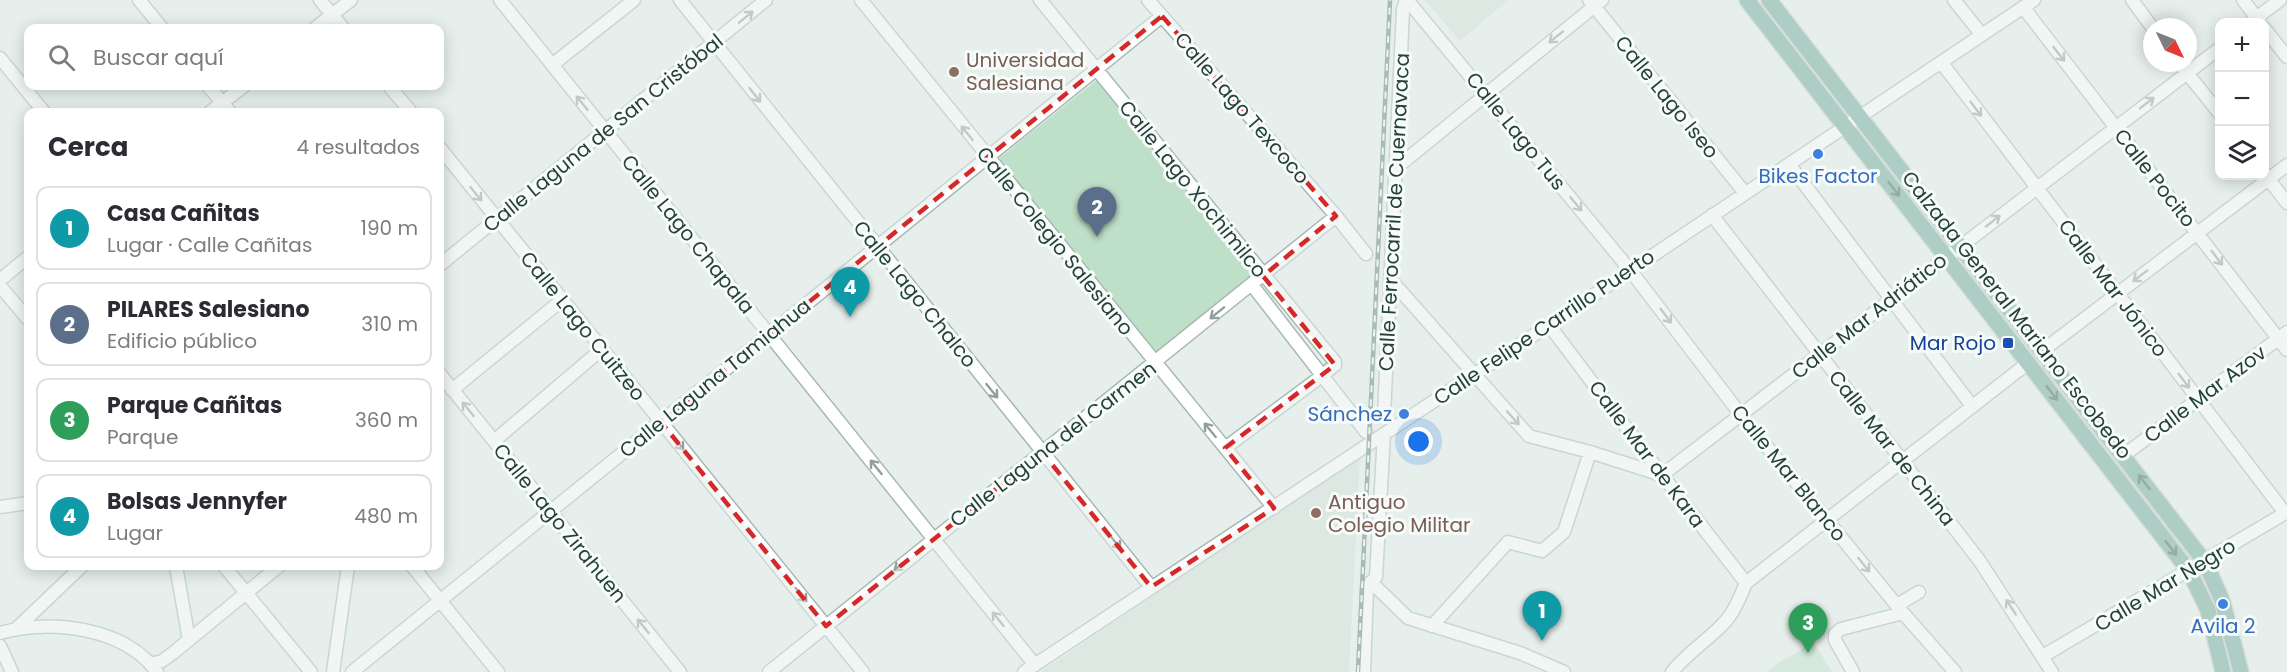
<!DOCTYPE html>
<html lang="es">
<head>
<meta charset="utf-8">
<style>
  body { margin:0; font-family:Poppins,sans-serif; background:#f2f2f3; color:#2b2b33 }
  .controls { position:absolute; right:18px; top:18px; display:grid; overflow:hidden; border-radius:12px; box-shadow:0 3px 15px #0003 }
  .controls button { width:54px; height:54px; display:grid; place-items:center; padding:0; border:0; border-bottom:2px solid #e1e1e2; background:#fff; color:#2b2b33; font:30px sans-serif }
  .compass { position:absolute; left:2143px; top:18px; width:54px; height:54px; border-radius:50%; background:#fff; box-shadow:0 3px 15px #0003; rotate:133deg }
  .you { position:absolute; left:1419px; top:442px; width:21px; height:21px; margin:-15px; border:4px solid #fff; border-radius:50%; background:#1a73e8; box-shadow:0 0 0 9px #1a73e833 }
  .badge { display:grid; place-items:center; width:39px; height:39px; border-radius:50%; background:#b45309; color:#fff; font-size:20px; font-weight:700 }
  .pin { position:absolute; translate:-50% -50px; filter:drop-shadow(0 2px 3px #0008) }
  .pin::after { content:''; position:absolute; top:32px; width:21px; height:18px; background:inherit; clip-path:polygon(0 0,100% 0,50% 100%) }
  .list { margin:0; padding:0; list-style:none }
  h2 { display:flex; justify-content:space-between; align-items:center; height:78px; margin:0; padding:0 24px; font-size:26px }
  h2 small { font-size:20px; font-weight:400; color:#7c7c81 }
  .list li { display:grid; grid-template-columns:39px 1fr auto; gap:18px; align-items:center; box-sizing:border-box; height:84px; margin:0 12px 12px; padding:0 12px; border:2px solid #e1e1e2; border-radius:12px }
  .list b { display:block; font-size:22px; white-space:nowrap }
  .list p { margin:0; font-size:20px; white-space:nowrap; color:#7c7c81 }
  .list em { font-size:20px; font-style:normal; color:#7c7c81 }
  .icon { flex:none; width:33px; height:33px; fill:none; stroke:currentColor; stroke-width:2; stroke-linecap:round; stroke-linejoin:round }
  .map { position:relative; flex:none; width:2287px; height:672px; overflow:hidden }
  .search { position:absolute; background:#fff; box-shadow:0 3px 15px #0003; left:24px; top:24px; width:420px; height:66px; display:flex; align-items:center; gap:15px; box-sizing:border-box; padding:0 21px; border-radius:12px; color:#7c7c81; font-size:22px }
  .panel { position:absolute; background:#fff; box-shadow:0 3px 15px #0003; left:24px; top:108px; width:420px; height:462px; border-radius:12px }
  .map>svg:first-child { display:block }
  .built { fill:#d4dfda }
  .green { fill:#bfe0c8 }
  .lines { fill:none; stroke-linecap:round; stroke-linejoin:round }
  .minor-casing { stroke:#a8b8b2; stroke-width:15 }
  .major-casing { stroke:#c2cac8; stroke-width:18 }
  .minor { stroke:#fff; stroke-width:12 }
  .major { stroke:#6aa596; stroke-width:15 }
  .rail-casing { stroke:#5f7d75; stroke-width:4.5 }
  .rail { stroke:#f7fbf9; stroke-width:2; stroke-dasharray:7; stroke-linecap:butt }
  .oneway { stroke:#92a09c }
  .oneway2 { stroke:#365b51 }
  .marked { fill:none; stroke:#d62828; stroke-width:4.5; stroke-dasharray:12 8; stroke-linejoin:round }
  .education-dot { fill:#8d6e63; stroke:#f7fbf9; stroke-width:2 }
  .shop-dot { fill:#3f7fe0; stroke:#f7fbf9; stroke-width:2 }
  .transit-dot { fill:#1a4fb4; stroke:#f7fbf9; stroke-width:2 }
  .labels { text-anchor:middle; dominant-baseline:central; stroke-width:6; stroke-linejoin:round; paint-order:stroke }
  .education-label { font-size:20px; fill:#785e54; stroke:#f7fbf9; text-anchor:start }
  .street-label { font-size:20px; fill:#24423a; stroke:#f7fbf9 }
  .shop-label { font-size:20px; fill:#366cbe; stroke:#f7fbf9 }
  .transit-label { font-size:20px; fill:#164399; stroke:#f7fbf9; text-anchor:end }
</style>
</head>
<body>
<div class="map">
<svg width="2287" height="672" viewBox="0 0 2287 672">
  <rect width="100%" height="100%" fill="#e6efeb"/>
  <!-- built -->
  <path class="built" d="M 1425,0 L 1508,0 L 1460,41 Z
    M 1360,455 L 1349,672 L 1040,672 L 1189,572 Z"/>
  <!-- green -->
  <path class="green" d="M 1098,79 L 1256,276 L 1155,357 L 997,160 Z
    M 1961,250 L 2199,558 L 2190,564 L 1951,258 Z
    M 1814,643 L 1832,672 L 1767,672 L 1778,663 Z"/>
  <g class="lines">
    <!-- minor casing -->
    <g class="minor-casing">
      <path id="minor" d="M 139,0 L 162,28
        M 320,0 L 343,28
        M 500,0 L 1035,665
        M 680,0 L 1151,587
        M 861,0 L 1274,508
        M 1040,0 L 1335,362 L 1335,365 L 1323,375 L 1225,448
        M 1148,0 L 1336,216 L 1366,254
        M 1589,0 L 1745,193
        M 1954,0 L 1982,35
        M 2132,0 L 2152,27
        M 2243,0 L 2260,22
        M 2023,7 L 2287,350
        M 2251,22 L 2280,0
        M 315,28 L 351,0
        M 2264,28 L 2287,57
        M 0,58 L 44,112
        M 1941,62 L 2285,513
        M 2179,63 L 2220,114
        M 552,65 L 634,0
        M 208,86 L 230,112
        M 389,86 L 411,112
        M 210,112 L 244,86
        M 440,148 L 863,672
        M 1789,164 L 1972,406
        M 1396,168 L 1602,0
        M 2264,173 L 2287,203
        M 1712,215 L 1979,560 L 2052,672
        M 440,265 L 766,0
        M 1390,279 L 1529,436 L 1590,452 L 1662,475
        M 0,280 L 28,257
        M 1252,285 L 1366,432
        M 0,286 L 28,319
        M 1549,325 L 1662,475 L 1746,583
        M 2042,351 L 2287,165
        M 440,374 L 680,672
        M 452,390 L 562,300
        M 1384,415 L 1403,10 L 1405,3 L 1408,1 L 1630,270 L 1741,415 L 1903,613 L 1955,672
        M 494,441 L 602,349
        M 2123,456 L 2287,332
        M 1662,475 L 2220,48
        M 0,507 L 28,503
        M 176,566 L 189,640
        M 224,566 L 311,672
        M 412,566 L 498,672
        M 1371,582 L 1408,618 L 1520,653 L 1564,672
        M 1897,605 L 1919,592
        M 1432,626 L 1508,542 L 1542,551 L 1564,532 L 1590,452
        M 16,629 L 82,566
        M 0,633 C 51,619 124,627 157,672
        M 0,646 L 12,672
        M 2043,656 L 2287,512
        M 151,664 L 162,661 L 173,653 L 279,566
        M 333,672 L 348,566
        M 352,672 L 1162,16
        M 769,672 L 1336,216
        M 1024,672 L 1549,325 L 2034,0
        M 1364,672 L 1367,588 L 1376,577 L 1384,434
        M 1672,672 C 1687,653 1707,641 1723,624 C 1734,613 1740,597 1746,583 L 2028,363
        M 1853,672 L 1835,640 L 1835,634 L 1841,629 L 1903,613"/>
    </g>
    <!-- major casing -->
    <g class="major-casing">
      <path id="major" d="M 1747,0 L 2189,571 L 2208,610 L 2223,672
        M 1769,0 L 2205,562 L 2222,600 L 2241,672"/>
    </g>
    <!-- minor -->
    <use href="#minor" class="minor"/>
    <!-- major -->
    <use href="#major" class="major"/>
    <!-- rail casing -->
    <g class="rail-casing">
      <path id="rail" d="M 1358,672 L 1390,0"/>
    </g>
    <!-- rail -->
    <use href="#rail" class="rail"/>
  </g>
  <!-- one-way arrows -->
  <defs><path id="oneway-shaft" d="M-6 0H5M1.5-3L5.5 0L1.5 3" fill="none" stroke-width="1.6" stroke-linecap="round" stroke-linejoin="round" transform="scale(1.5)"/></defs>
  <g class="oneway">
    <use href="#oneway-shaft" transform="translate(746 17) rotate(-39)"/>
    <use href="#oneway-shaft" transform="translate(1556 37) rotate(141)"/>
    <use href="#oneway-shaft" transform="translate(2059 54) rotate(52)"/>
    <use href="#oneway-shaft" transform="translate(755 95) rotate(52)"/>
    <use href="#oneway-shaft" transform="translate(582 103) rotate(-129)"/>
    <use href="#oneway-shaft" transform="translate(2147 103) rotate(-37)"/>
    <use href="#oneway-shaft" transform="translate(1976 109) rotate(53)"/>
    <use href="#oneway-shaft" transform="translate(967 133) rotate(-129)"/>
    <use href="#oneway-shaft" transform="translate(476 194) rotate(51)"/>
    <use href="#oneway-shaft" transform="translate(1576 204) rotate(51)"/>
    <use href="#oneway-shaft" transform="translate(1993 221) rotate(-38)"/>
    <use href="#oneway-shaft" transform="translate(2217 258) rotate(53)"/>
    <use href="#oneway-shaft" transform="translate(2140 276) rotate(143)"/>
    <use href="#oneway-shaft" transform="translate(1217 313) rotate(141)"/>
    <use href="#oneway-shaft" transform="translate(1666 316) rotate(53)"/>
    <use href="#oneway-shaft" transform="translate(2184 381) rotate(53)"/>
    <use href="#oneway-shaft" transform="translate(992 391) rotate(51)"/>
    <use href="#oneway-shaft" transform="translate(468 409) rotate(-129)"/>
    <use href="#oneway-shaft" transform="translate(1513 418) rotate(48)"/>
    <use href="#oneway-shaft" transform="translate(1210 430) rotate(-129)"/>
    <use href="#oneway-shaft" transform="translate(678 443) rotate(51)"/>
    <use href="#oneway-shaft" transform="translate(876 467) rotate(-129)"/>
    <use href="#oneway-shaft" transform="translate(1115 542) rotate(51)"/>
    <use href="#oneway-shaft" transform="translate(901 565) rotate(141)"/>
    <use href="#oneway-shaft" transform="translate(1864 565) rotate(51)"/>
    <use href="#oneway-shaft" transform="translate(801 595) rotate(51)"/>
    <use href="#oneway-shaft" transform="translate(2011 607) rotate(-123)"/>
    <use href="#oneway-shaft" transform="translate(998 619) rotate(-129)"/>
    <use href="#oneway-shaft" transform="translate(643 626) rotate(-129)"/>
  </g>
  <g class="oneway2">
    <use href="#oneway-shaft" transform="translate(1894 189) rotate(52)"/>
    <use href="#oneway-shaft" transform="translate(2052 393) rotate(52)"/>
    <use href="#oneway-shaft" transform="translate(2144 482) rotate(-128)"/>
    <use href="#oneway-shaft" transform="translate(2171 548) rotate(52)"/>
  </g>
  <!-- marked area -->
  <path d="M0 0H2287V672H0ZM 1162,16 L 1336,216 L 1263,276 L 1335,365 L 1225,448 L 1274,508 L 1151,587 L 1042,452 L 826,626 L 661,422 Z" fill="#e6efeb" fill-opacity=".55" fill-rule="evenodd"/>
  <path class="marked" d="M 1162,16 L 1336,216 L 1263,276 L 1335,365 L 1225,448 L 1274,508 L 1151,587 L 1042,452 L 826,626 L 661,422 Z"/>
  <!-- markers -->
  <g class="education-dot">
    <circle cx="954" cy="72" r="6"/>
    <circle cx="1316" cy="513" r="6"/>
  </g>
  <g class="shop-dot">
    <circle cx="1818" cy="154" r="6"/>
    <circle cx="1404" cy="414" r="6"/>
    <circle cx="2223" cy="604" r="6"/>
  </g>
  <rect class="transit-dot" x="2002" y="337" width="12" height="12" rx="3"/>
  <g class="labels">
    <!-- education labels -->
    <g class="education-label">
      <text x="966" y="60">Universidad<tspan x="966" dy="23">Salesiana</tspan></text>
      <text x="1328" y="502">Antiguo<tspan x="1328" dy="23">Colegio Militar</tspan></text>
    </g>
    <!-- street labels -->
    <g class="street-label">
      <text transform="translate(1667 97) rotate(51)">Calle Lago Iseo</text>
      <text transform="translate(1242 108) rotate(49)">Calle Lago Texcoco</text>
      <text transform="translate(1516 131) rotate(51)">Calle Lago Tus</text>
      <text transform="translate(603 133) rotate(-39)">Calle Laguna de San Cristóbal</text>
      <text transform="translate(2155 178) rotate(52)">Calle Pocito</text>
      <text transform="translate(1193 189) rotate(51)">Calle Lago Xochimilco</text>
      <text transform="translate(1394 212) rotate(-87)">Calle Ferrocarril de Cuernavaca</text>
      <text transform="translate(688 234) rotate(51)">Calle Lago Chapala</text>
      <text transform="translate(1055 241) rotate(51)">Calle Colegio Salesiano</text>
      <text transform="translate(2113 288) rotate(53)">Calle Mar Jónico</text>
      <text transform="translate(915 294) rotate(51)">Calle Lago Chalco</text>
      <text transform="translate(2017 315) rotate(52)">Calzada General Mariano Escobedo</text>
      <text transform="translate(1869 316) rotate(-38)">Calle Mar Adriático</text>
      <text transform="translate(583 326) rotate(51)">Calle Lago Cuitzeo</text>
      <text transform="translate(1544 327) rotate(-34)">Calle Felipe Carrillo Puerto</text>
      <text transform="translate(715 378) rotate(-39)">Calle Laguna Tamiahua</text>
      <text transform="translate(2205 394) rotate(-37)">Calle Mar Azov</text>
      <text transform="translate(1053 444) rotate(-38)">Calle Laguna del Carmen</text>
      <text transform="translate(1892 448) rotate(52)">Calle Mar de China</text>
      <text transform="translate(1647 454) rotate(53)">Calle Mar de Kara</text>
      <text transform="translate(1789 473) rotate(51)">Calle Mar Blanco</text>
      <text transform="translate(560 523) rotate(51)">Calle Lago Zirahuen</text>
      <text transform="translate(2165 585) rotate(-31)">Calle Mar Negro</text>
    </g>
    <!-- shop labels -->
    <g class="shop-label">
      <text x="1818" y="176">Bikes Factor</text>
      <text x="1392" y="414" text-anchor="end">Sánchez</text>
      <text x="2223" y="626">Avila 2</text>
    </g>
    <!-- transit labels -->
    <g class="transit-label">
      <text x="1996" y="343">Mar Rojo</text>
    </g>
  </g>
</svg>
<div class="controls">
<button>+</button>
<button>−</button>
<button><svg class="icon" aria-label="layers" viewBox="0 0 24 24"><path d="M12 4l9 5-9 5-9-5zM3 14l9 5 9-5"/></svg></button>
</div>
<svg class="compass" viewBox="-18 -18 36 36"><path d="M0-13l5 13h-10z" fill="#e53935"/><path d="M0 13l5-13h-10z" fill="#7c7c81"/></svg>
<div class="you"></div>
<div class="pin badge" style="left:1542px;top:641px;background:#0f9aa8">1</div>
<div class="pin badge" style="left:1097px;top:237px;background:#5c6f8a">2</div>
<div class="pin badge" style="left:1808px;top:653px;background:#2e9e5b">3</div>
<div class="pin badge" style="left:850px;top:317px;background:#0f9aa8">4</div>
<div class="search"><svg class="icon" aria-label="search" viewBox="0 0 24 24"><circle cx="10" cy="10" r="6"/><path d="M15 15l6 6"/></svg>Buscar aquí</div>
<section class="panel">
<h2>Cerca<small>4 resultados</small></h2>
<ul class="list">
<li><span class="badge" style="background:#0f9aa8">1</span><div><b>Casa Cañitas</b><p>Lugar · Calle Cañitas</p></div><em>190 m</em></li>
<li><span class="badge" style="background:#5c6f8a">2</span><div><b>PILARES Salesiano</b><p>Edificio público</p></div><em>310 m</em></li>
<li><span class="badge" style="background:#2e9e5b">3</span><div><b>Parque Cañitas</b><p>Parque</p></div><em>360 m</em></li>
<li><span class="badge" style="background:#0f9aa8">4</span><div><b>Bolsas Jennyfer</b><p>Lugar</p></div><em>480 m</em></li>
</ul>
</section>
</div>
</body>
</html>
